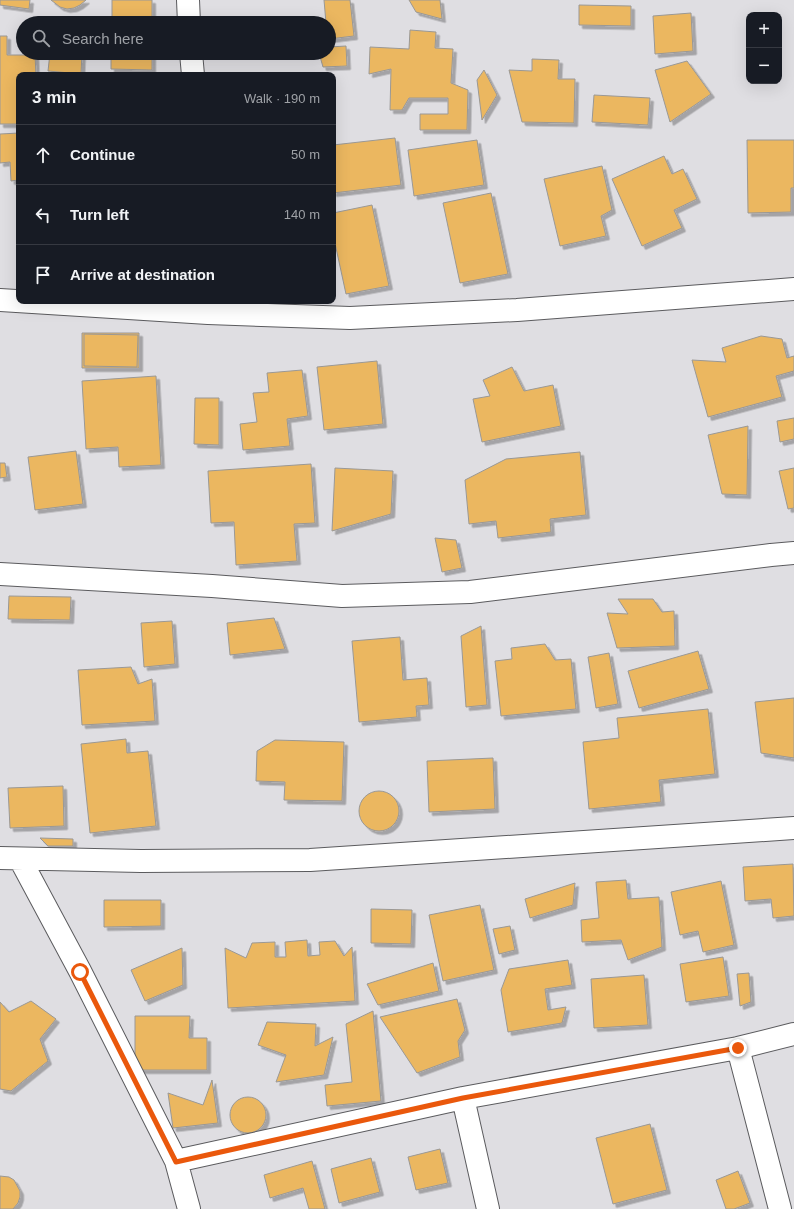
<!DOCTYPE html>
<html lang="en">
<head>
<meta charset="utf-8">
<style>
  body { margin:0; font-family:Arial,sans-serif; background:#20242c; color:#f1f3f6 }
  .controls { position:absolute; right:12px; top:12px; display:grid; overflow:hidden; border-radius:8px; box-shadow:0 4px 16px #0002 }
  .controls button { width:36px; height:36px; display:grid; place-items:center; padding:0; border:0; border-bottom:1px solid #363941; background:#171b24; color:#f1f3f6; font:20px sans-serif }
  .stop { position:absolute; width:12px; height:12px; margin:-9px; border:3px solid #ea580c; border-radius:50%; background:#fff }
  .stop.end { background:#ea580c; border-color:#fff; box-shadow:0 1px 4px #0008 }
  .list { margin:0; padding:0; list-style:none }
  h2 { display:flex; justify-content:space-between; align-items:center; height:52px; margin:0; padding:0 16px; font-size:17px }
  h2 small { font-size:13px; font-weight:400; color:#9ea1a6 }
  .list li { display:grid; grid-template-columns:26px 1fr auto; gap:12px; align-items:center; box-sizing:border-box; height:60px; padding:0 16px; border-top:1px solid #363941 }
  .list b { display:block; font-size:15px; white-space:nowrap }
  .list em { font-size:13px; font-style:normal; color:#9ea1a6 }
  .icon { flex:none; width:22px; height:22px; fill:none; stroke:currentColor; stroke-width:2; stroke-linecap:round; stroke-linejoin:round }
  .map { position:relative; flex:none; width:794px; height:1209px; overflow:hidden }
  .search { position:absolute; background:#171b24; box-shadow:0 4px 16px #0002; left:16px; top:16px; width:320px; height:44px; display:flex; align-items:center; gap:10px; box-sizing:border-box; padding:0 14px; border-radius:22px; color:#9ea1a6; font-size:15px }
  .panel { position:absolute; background:#171b24; box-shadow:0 4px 16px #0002; left:16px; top:72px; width:320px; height:232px; border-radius:8px }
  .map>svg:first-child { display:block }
  .building { fill:#ebb761; stroke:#9a9895; filter:url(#shadow) }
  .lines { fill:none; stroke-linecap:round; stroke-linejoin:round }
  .street-casing { stroke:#5b5b5e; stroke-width:24 }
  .street { stroke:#fff; stroke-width:22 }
  .route { stroke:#ea580c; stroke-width:5 }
</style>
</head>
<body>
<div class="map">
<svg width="794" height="1209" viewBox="0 0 794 1209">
  <defs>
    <filter id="shadow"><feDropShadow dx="3.5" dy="3.5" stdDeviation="0" flood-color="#0004"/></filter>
  </defs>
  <rect width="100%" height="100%" fill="#dfdee2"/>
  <!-- building -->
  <path class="building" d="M 0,0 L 30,0 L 29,9 L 0,5 Z
    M 51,0 L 86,0 L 80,5 L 74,8 L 67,9 L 60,7 Z
    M 112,0 L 152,0 L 152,23 L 112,23 Z
    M 324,0 L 350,0 L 354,36 L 329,39 L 329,23 L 326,23 Z
    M 409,0 L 440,0 L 442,19 L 416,12 Z
    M 579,5 L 631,6 L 631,26 L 579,25 Z
    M 691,13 L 693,51 L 655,54 L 653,16 Z
    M 52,20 L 85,22 L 85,23 L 52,23 Z
    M 410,30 L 436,32 L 435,48 L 453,49 L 451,83 L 468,90 L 467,130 L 420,130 L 420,114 L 448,114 L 448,98 L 409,98 L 402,110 L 390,110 L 391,69 L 369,74 L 370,47 L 409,49 Z
    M 0,36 L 7,36 L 7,55 L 35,55 L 36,75 L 19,75 L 19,124 L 0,124 Z
    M 346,46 L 347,66 L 323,67 L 319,53 L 329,53 L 329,47 Z
    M 50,53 L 82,53 L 81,74 L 48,71 Z
    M 111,53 L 152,53 L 152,70 L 111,69 Z
    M 532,59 L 559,60 L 558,79 L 575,79 L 574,123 L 522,122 L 509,70 L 532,71 Z
    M 687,61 L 711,94 L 670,122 L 655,70 Z
    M 484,70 L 497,95 L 482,120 L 477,80 Z
    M 594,95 L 650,98 L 648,125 L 592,122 Z
    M 19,133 L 19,180 L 11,181 L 10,162 L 0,163 L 0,134 Z
    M 395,138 L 401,185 L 333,193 L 333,145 Z
    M 477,140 L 484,185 L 414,196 L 408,150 Z
    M 747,140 L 794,140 L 794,188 L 791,188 L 791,212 L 748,213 Z
    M 664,156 L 672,174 L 683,169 L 697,199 L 674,210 L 682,228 L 642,246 L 612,179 Z
    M 602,166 L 612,210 L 601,216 L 606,236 L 560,246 L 544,179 Z
    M 491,193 L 508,274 L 460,283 L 443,203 Z
    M 372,205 L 389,286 L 346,294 L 333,234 L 333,213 Z
    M 82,333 L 139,333 L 139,368 L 82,368 Z
    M 84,334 L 138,335 L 137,367 L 84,366 Z
    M 761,336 L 782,339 L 787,358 L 794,356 L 794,371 L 776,376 L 782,397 L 708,417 L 692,360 L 726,362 L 722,348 Z
    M 377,361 L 383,424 L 324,430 L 317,367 Z
    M 512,367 L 524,391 L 553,385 L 561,426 L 482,442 L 473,399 L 490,396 L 483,380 Z
    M 302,370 L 308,416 L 287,419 L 290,446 L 243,450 L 240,424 L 257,422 L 253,393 L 269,392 L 267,373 Z
    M 156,376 L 161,465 L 119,467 L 118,447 L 86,449 L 82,381 Z
    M 195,398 L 219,398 L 219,445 L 194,444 Z
    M 794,418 L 794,439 L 780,442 L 777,421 Z
    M 748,426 L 747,495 L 722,494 L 708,435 Z
    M 76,451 L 83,504 L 35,510 L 28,457 Z
    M 580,452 L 586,515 L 550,519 L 551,532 L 498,538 L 496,521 L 469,524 L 465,480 L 506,459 Z
    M 0,463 L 5,463 L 7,477 L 0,478 Z
    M 311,464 L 315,523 L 294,524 L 297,561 L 236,565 L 234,522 L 211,523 L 208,471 Z
    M 335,468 L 393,471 L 391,514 L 332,531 Z
    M 794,468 L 794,508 L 788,509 L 779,471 Z
    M 435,538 L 456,540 L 462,568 L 442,572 Z
    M 9,596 L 71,597 L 70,620 L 8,619 Z
    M 618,599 L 653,599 L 662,612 L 674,611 L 675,646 L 617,648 L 607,613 L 628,614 Z
    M 274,618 L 285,649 L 230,655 L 227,623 Z
    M 172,621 L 175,664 L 144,667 L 141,623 Z
    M 481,626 L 487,705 L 466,707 L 461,636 Z
    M 400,637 L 403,680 L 427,678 L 429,705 L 416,706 L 417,717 L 359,722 L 352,641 Z
    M 545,644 L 555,660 L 571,659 L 576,709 L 501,716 L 495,661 L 512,659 L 511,648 Z
    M 698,651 L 709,689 L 639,708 L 628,671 Z
    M 609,653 L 618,704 L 596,708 L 588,657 Z
    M 131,667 L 138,684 L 152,679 L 155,721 L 82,725 L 78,670 Z
    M 794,698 L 794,758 L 761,753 L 755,702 Z
    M 708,709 L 715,774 L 659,780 L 661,802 L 589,809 L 583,742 L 619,738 L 617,718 Z
    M 126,739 L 127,753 L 148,751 L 156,826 L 90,833 L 81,744 Z
    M 275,740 L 344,742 L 342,801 L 284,800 L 285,782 L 256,781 L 257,751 Z
    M 493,758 L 495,809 L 429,812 L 427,761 Z
    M 63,786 L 64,826 L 10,828 L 8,788 Z
    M359 811a20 20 0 1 1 40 0a20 20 0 1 1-40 0Z
    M 40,838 L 73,839 L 73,846 L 48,846 Z
    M 793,864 L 794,916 L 773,918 L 771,899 L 745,901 L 743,867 Z
    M 626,880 L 628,899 L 659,897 L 662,947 L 628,960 L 621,940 L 582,942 L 581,920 L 599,918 L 596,882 Z
    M 721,881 L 734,945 L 703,952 L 698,931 L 680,935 L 671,892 Z
    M 575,883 L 573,905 L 530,918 L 525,899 Z
    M 104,900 L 161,900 L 161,926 L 104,927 Z
    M 480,905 L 494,970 L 443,981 L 429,915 Z
    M 371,909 L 412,910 L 411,944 L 371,943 Z
    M 510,926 L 515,950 L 499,954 L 493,929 Z
    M 307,940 L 308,956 L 320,955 L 319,942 L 335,941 L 344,956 L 352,947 L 355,1001 L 228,1008 L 225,948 L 246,958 L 252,943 L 275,942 L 275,957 L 286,957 L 285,942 Z
    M 182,948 L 183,985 L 145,1001 L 131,970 Z
    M 723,957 L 729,996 L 686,1002 L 680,964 Z
    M 568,960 L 572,985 L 545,989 L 548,1010 L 566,1007 L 562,1023 L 508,1032 L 501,990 L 509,969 Z
    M 433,963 L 439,991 L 378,1005 L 367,984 Z
    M 749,973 L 751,1002 L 740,1006 L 737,974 Z
    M 644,975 L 648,1025 L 594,1028 L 591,979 Z
    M 457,999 L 465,1030 L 458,1041 L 460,1057 L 417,1073 L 380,1017 Z
    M 31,1001 L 56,1019 L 40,1039 L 48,1061 L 11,1091 L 0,1089 L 0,1002 L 9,1012 Z
    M 373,1011 L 381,1101 L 327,1106 L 325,1085 L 352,1082 L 346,1024 Z
    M 135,1016 L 190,1016 L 189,1038 L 207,1038 L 207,1070 L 135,1070 Z
    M 267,1022 L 316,1024 L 315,1046 L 333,1037 L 324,1075 L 276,1082 L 286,1055 L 258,1045 Z
    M 212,1080 L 218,1123 L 173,1128 L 168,1093 L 203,1105 Z
    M230 1115a18 18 0 1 1 36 0a18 18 0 1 1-36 0Z
    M 650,1124 L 667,1190 L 613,1204 L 596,1138 Z
    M 440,1149 L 448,1183 L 416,1190 L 408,1157 Z
    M 371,1158 L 380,1192 L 339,1203 L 331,1169 Z
    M 312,1161 L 325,1209 L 309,1209 L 303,1188 L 270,1198 L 264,1175 Z
    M 738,1171 L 750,1203 L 734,1209 L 726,1209 L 716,1180 Z
    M 0,1176 L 9,1177 L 14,1180 L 20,1191 L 20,1197 L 18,1203 L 13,1209 L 0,1209 Z"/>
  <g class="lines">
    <!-- street casing -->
    <g class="street-casing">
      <path id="street" d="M 188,0 L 189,23
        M 191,53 L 193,75
        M 0,300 L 208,313 L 350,318 L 517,310 L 794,289
        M 0,574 L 212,586 L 342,596 L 470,592 L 771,555 L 794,553
        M 0,858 L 141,861 L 310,860 L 794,828
        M 20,859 L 80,971 L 176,1161 L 189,1209
        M 738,1048 L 780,1209
        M 463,1098 L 488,1209
        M 176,1161 L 463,1098 L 738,1048 L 794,1034"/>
    </g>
    <!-- street -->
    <use href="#street" class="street"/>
  </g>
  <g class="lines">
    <!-- route -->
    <path class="route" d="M 80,972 L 176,1162 L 463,1098 L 738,1048"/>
  </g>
</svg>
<div class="controls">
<button>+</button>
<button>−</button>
</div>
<div class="stop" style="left:80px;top:972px"></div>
<div class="stop end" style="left:738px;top:1048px"></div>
<div class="search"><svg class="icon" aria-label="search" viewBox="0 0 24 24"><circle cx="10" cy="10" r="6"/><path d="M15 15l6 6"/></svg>Search here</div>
<section class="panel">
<h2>3 min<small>Walk · 190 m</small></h2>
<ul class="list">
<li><svg class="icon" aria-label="ahead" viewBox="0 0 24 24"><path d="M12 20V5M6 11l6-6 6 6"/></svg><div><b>Continue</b></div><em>50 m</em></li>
<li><svg class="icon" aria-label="left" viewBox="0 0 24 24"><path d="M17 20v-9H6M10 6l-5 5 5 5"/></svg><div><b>Turn left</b></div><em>140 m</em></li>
<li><svg class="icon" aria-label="arrive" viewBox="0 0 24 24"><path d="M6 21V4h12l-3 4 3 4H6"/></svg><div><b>Arrive at destination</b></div></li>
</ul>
</section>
</div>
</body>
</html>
